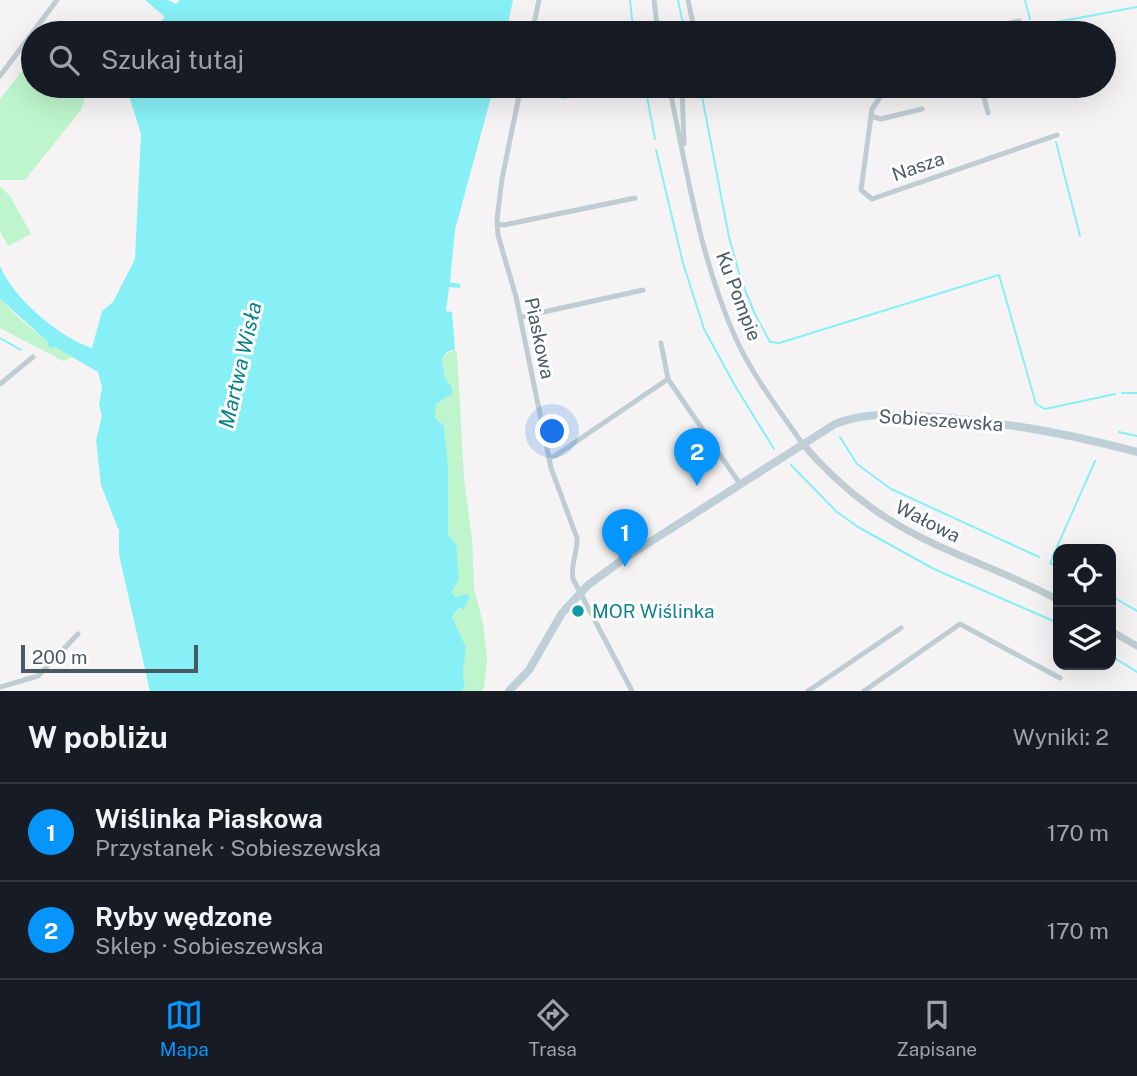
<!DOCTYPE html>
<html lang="pl">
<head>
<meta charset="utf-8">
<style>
  body { margin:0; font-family:"Public Sans",sans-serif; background:#242831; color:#f1f3f6 }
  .controls { position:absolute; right:21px; bottom:21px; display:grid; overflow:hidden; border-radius:14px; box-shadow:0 7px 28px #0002 }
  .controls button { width:63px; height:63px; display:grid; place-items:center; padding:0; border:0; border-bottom:2px solid #363941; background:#171b24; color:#f1f3f6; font:35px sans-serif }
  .scale { position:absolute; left:21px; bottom:18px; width:177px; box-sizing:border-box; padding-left:7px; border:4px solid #485a63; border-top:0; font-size:19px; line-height:24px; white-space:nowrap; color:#485a63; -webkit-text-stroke:5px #fff; paint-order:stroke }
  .you { position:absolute; left:553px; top:432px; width:24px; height:24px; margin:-18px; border:5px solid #fff; border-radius:50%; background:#1a73e8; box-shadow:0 0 0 10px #1a73e833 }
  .badge { display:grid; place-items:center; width:46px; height:46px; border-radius:50%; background:#0695fc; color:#fff; font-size:23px; font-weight:700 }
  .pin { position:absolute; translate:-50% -58px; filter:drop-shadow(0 2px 4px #0008) }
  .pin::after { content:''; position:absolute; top:37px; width:24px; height:21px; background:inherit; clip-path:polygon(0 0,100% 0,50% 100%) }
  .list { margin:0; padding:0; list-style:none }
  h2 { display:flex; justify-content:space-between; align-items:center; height:91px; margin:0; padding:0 28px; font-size:30px }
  h2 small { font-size:23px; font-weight:400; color:#9ea1a6 }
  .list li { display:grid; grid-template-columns:46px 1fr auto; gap:21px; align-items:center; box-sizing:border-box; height:98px; padding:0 28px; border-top:2px solid #363941 }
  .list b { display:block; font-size:26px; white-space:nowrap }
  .list p { margin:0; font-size:23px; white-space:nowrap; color:#9ea1a6 }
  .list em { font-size:23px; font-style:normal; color:#9ea1a6 }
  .icon { flex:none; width:38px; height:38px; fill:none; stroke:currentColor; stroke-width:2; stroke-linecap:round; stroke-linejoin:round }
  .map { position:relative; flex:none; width:1137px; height:691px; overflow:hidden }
  .search { position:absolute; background:#171b24; box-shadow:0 7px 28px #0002; left:21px; right:21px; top:21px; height:77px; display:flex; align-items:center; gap:18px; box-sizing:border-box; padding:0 24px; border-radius:38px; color:#9ea1a6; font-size:26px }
  .sheet { height:287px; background:#171b24 }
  nav { display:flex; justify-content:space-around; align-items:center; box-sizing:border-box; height:98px; border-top:2px solid #363941; background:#171b24; font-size:19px; color:#9ea1a6 }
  nav a { display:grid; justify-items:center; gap:4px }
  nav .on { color:#0695fc }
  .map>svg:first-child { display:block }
  .green { fill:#bef5cc }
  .water { fill:#87f0f7 }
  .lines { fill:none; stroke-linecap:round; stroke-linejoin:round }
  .stream { stroke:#87f0f7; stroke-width:2 }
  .minor { stroke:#bfcdd3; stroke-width:5 }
  .tertiary { stroke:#bfcdd3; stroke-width:7 }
  .secondary { stroke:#bfcfd8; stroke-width:8 }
  .culture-dot { fill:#0f9aa8; stroke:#fff; stroke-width:2.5 }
  .labels { text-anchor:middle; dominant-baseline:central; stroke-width:6; stroke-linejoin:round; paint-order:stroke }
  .street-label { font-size:19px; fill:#485a63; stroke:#fff }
  .culture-label { font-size:19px; fill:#0d838f; stroke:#fff; text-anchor:start }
  .water-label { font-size:21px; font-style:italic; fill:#05818a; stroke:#fff }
</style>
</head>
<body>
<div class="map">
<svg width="1137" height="691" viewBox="0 0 1137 691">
  <rect width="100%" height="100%" fill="#f5f3f3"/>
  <!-- green -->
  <path class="green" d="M 33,57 L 33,86 L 86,86 L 86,94 L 81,110 L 25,180 L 0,180 L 0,99 Z
    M 558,86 L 622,86 L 562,100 Z
    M 0,186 L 10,196 L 31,234 L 8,246 L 0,231 Z
    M 0,299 C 21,322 46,342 73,357 L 63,361 L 0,328 Z
    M 455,349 L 457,353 L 464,479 L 472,539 L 474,588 L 483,623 L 487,659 L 484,688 L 481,691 L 461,691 L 465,687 L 463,674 L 466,647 L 452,617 L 459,607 L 463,610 L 451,592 L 456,544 L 448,534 L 448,464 L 444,426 L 435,418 L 436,404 L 452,394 L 452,387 L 445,379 L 442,357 Z"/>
  <!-- water -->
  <path class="water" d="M 145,0 L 168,0 L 176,4 L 180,0 L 513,0 L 506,33 L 150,33 L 165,17 Z
    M 130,86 L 494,86 L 455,230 L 450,282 L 460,284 L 460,288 L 449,287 L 446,311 L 452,312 L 455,349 L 447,352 L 442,358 L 445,379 L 452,387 L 452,394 L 436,404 L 435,418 L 444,426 L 448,464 L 448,534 L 456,544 L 459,580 L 451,592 L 456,597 L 465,594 L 470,596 L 463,610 L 459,607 L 452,617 L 466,647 L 463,674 L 465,687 L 461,691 L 150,691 L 119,555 L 119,531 L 101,485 L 96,440 L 102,416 L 99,405 L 102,387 L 98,372 L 55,347 L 51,348 L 48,345 L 48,342 L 0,299 L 0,266 C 14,299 59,337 92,348 L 102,311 L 113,302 L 135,259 L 141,134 L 130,99 Z"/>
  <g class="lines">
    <!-- stream -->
    <path class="stream" d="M 630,0 L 633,29
      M 678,0 L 685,33
      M 1025,0 L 1030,19
      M 1041,25 L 1137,7
      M 645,86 L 655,139
      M 700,86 L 729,237 L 741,280 L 754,312 L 770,342 L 779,343 L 999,275 L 1036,404 L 1045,409 L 1115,394
      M 1056,142 L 1080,236
      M 656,150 L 683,263 L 704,329 L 734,384 L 774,449
      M 0,338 L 21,350
      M 1122,393 L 1137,393
      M 1119,432 L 1137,436
      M 840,437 L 857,464 L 891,489 L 1039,557
      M 791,465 L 837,512 L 858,527 L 934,569 L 1058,623
      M 1058,567 L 1050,563 L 1095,461
      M 1111,596 L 1137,611
      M 1111,656 L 1137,672"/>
    <!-- minor -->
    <path class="minor" d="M 654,0 L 658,33
      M 688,0 L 695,33
      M 532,33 L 539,0
      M 967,33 L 1019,21
      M 0,76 L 57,0
      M 521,86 L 502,179 L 497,219 L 498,235 L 516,297 L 551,468 L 577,538 C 578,552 570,565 573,579 L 632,691
      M 669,86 C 687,171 700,259 736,339 C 753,376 779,410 802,443
      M 682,86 L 684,144
      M 888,86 L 872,109 L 871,116 L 881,119 L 922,109
      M 981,86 L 988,113
      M 871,116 L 861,190 L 872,199 L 1057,135
      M 497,224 L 504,225 L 635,198
      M 521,317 L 643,290
      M 661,343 L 668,379
      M 0,384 L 33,357
      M 549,458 L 555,456 L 668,379 L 740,484
      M 0,687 L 38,676 L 78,634
      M 808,691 L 901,628
      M 864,691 L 960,624 L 1060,678"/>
    <!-- tertiary -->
    <path class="tertiary" d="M 802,443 C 835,482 874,514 920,537 C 965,560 1014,575 1058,600
      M 1111,631 L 1137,646"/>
    <!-- secondary -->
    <path class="secondary" d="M 509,691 L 529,670 L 562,613 L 588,585 L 625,558 L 835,424 C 868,411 901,415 936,417 C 1004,422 1071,434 1137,452"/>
  </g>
  <!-- markers -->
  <circle class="culture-dot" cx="578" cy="611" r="7"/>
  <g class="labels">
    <!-- street labels -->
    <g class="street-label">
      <text transform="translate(918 166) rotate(-19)">Nasza</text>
      <text transform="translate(739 296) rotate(69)">Ku Pompie</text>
      <text transform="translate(540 338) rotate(78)">Piaskowa</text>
      <text transform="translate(941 420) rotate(4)">Sobieszewska</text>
      <text transform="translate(928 521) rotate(27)">Wałowa</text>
    </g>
    <!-- culture labels -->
    <g class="culture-label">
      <text x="592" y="611">MOR Wiślinka</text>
    </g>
    <!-- water labels -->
    <g class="water-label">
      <text transform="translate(240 365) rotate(-77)">Martwa Wisła</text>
    </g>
  </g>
</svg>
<div class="controls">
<button><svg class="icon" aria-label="locate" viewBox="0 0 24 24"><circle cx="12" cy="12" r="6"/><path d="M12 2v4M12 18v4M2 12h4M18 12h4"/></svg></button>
<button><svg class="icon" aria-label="layers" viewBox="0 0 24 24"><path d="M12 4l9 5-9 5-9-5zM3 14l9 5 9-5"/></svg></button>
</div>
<div class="scale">200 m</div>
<div class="you"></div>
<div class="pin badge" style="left:625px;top:567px">1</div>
<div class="pin badge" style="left:697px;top:486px">2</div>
<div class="search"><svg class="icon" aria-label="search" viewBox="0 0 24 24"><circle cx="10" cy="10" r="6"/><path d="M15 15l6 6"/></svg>Szukaj tutaj</div>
</div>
<section class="sheet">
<h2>W pobliżu<small>Wyniki: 2</small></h2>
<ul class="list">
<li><span class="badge">1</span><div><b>Wiślinka Piaskowa</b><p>Przystanek · Sobieszewska</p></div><em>170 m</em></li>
<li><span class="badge">2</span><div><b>Ryby wędzone</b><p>Sklep · Sobieszewska</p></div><em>170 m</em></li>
</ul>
</section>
<nav>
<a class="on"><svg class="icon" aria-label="map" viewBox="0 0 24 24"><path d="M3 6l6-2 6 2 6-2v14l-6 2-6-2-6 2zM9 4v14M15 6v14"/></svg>Mapa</a>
<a><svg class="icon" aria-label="directions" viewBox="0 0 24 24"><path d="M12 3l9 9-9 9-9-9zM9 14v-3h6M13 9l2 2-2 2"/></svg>Trasa</a>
<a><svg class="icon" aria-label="saved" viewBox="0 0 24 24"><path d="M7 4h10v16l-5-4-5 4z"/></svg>Zapisane</a>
</nav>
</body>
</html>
